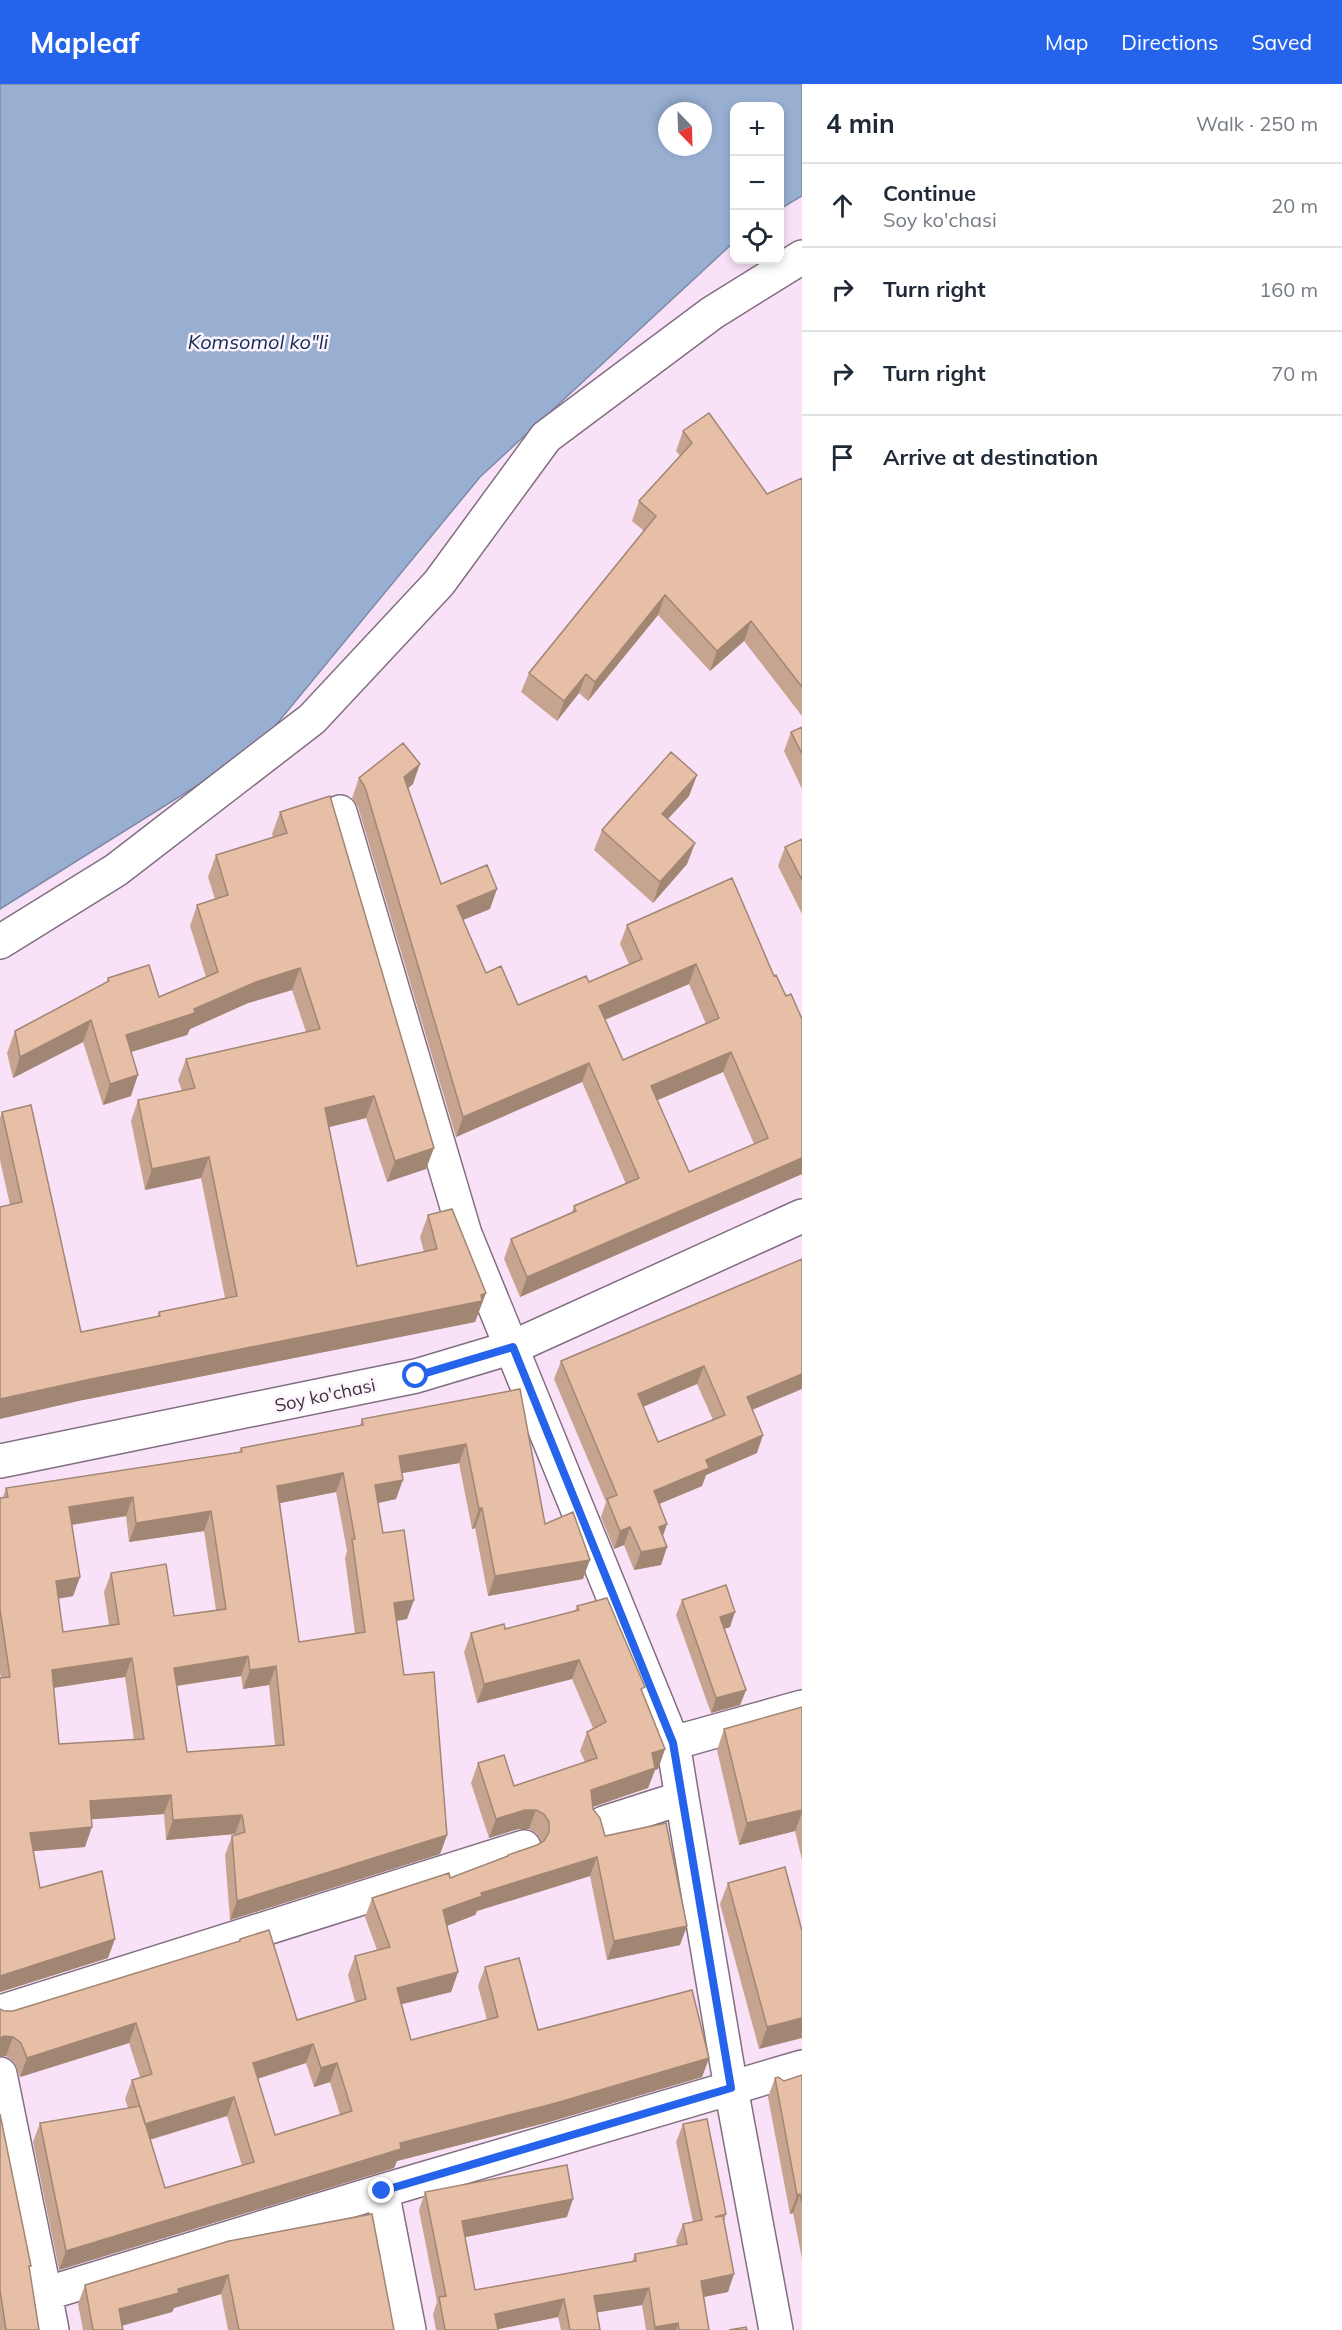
<!DOCTYPE html>
<html lang="en">
<head>
<meta charset="utf-8">
<style>
  body { margin:0; font-family:Mulish,sans-serif; background:#f2f2f3; color:#1f2937 }
  .controls { position:absolute; right:18px; top:18px; display:grid; overflow:hidden; border-radius:12px; box-shadow:0 3px 9px #0003 }
  .controls button { width:54px; height:54px; display:grid; place-items:center; padding:0; border:0; border-bottom:2px solid #e0e1e3; background:#fff; color:#1f2937; font:30px sans-serif }
  .compass { position:absolute; left:658px; top:18px; width:54px; height:54px; border-radius:50%; background:#fff; box-shadow:0 3px 9px #0003; rotate:157deg }
  .stop { position:absolute; width:18px; height:18px; margin:-14px; border:4px solid #2563eb; border-radius:50%; background:#fff }
  .stop.end { background:#2563eb; border-color:#fff; box-shadow:0 2px 6px #0008 }
  .list { margin:0; padding:0; list-style:none }
  h2 { display:flex; justify-content:space-between; align-items:center; height:78px; margin:0; padding:0 24px; font-size:26px }
  h2 small { font-size:20px; font-weight:400; color:#747a83 }
  .list li { display:grid; grid-template-columns:39px 1fr auto; gap:18px; align-items:center; box-sizing:border-box; height:84px; padding:0 24px; border-top:2px solid #e0e1e3 }
  .list b { display:block; font-size:22px; white-space:nowrap }
  .list p { margin:0; font-size:20px; white-space:nowrap; color:#747a83 }
  .list em { font-size:20px; font-style:normal; color:#747a83 }
  .icon { flex:none; width:33px; height:33px; fill:none; stroke:currentColor; stroke-width:2; stroke-linecap:round; stroke-linejoin:round }
  .map { position:relative; flex:none; width:802px; height:2246px; overflow:hidden }
  header { display:flex; align-items:center; gap:36px; box-sizing:border-box; height:84px; padding:0 30px; background:#2563eb; color:#fff }
  header strong { font-size:28px }
  nav { display:flex; gap:33px; margin-inline-start:auto; font-size:21px }
  main { display:flex }
  aside { flex:1; background:#fff }
  .map>svg:first-child { display:block }
  .water { fill:#98afd2; stroke:#7c8aa5; stroke-width:1.5; fill-rule:evenodd }
  .lines { fill:none; stroke-linecap:round; stroke-linejoin:round }
  .minor-casing { stroke:#826e82; stroke-width:36 }
  .major-casing { stroke:#826e82; stroke-width:36 }
  .minor { stroke:#fff; stroke-width:33 }
  .major { stroke:#fff; stroke-width:33 }
  .wall { fill:#c7a48f; fill-rule:evenodd }
  .shaded-wall { fill:#a28674 }
  .building { fill:#e7bfa6; stroke:#a28674; stroke-width:1.5; fill-rule:evenodd }
  .route { stroke:#2563eb; stroke-width:8 }
  .labels { text-anchor:middle; dominant-baseline:central; stroke-width:5; stroke-linejoin:round; paint-order:stroke }
  .street-label { font-size:18px; fill:#3c333c; stroke:#fdf4fd }
  .water-label { font-size:20px; font-style:italic; fill:#0f2d59; stroke:#fdf4fd }
</style>
</head>
<body>
<header>
<strong>Mapleaf</strong>
<nav><a>Map</a><a>Directions</a><a>Saved</a></nav>
</header>
<main>
<div class="map">
<svg width="802" height="2246" viewBox="0 0 802 2246">
  <rect width="100%" height="100%" fill="#f9e2f8"/>
  <!-- water -->
  <path class="water" d="M 0,0 L 802,0 L 802,112 L 780,125 L 780,22 L 734,22 L 734,158 L 480,393 L 257,664 L 0,825 ZM 667,27 L 703,27 L 703,63 L 667,63 Z"/>
  <g class="lines">
    <!-- minor casing -->
    <g class="minor-casing">
      <path id="minor" d="M 340,728 L 465,1150 L 673,1659 L 682,1714 L 604,1739
        M 0,858 L 116,786 L 312,635 L 439,499 L 546,353 L 712,229 L 802,173
        M 673,1659 L 802,1623
        M 682,1714 L 731,2004 L 776,2246
        M 0,1928 L 524,1763
        M 0,1990 L 45,2210
        M 382,2107 L 409,2246
        M 52,2246 L 45,2210 L 382,2107 L 802,1983"/>
    </g>
    <!-- major casing -->
    <g class="major-casing">
      <path id="major" d="M 0,1377 L 416,1292 L 513,1263 L 802,1132"/>
    </g>
    <!-- minor -->
    <use href="#minor" class="minor"/>
    <!-- major -->
    <use href="#major" class="major"/>
  </g>
  <!-- wall -->
  <path class="wall" d="M 683,347 L 767,410 L 802,394 L 802,632 L 744,557 L 710,587 L 658,531 L 588,617 L 579,609 L 557,637 L 521,608 L 529,589 L 644,447 L 632,437 L 639,417 L 680,372 L 676,367 Z
    M 802,643 L 802,705 L 784,667 L 791,648 Z
    M 697,691 L 689,712 L 668,735 L 695,759 L 687,780 L 653,819 L 594,766 L 602,746 Z
    M 359,694 L 413,700 L 408,704 L 441,800 L 490,825 L 463,836 L 486,889 L 518,921 L 589,898 L 629,880 L 620,860 L 627,841 L 732,794 L 802,1090 L 520,1213 L 504,1175 L 511,1155 L 572,1128 L 574,1122 L 626,1100 L 582,998 L 456,1053 L 358,723 L 352,714 ZM 689,900 L 706,940 L 623,976 L 605,936 ZM 723,988 L 754,1060 L 689,1088 L 657,1016 Z
    M 280,728 L 426,1085 L 387,1098 L 366,1034 L 329,1043 L 357,1182 L 424,1168 L 420,1153 L 428,1131 L 486,1209 L 475,1238 L 83,1316 L 10,1121 L 0,1076 L 0,1034 L 2,1028 L 81,1248 L 157,1233 L 159,1228 L 225,1214 L 201,1094 L 145,1106 L 131,1037 L 138,1016 L 182,1007 L 178,996 L 186,975 L 306,948 L 292,906 L 248,919 L 190,945 L 187,951 L 131,968 L 131,1012 L 103,1021 L 83,958 L 13,994 L 7,969 L 15,947 L 106,899 L 108,894 L 159,913 L 206,893 L 190,842 L 197,821 L 215,815 L 208,793 L 216,771 L 273,753 L 272,750 Z
    M 802,755 L 802,830 L 778,782 L 785,763 Z
    M 802,1175 L 752,1326 L 757,1369 L 706,1391 L 702,1402 L 659,1420 L 663,1452 L 667,1463 L 661,1481 L 634,1486 L 624,1461 L 614,1465 L 601,1433 L 606,1418 L 554,1295 L 561,1277 ZM 697,1300 L 713,1336 L 658,1358 L 643,1322 Z
    M 520,1305 L 545,1440 L 583,1495 L 488,1512 L 475,1444 L 472,1445 L 459,1379 L 402,1389 L 396,1415 L 378,1419 L 383,1449 L 407,1535 L 397,1537 L 404,1591 L 447,1751 L 440,1770 L 230,1836 L 225,1771 L 232,1752 L 235,1751 L 235,1750 L 166,1756 L 164,1730 L 91,1735 L 85,1763 L 33,1767 L 40,1804 L 108,1874 L 0,1908 L 0,1594 L 1,1594 L 0,1589 L 0,1414 L 3,1413 L 6,1404 L 239,1368 L 241,1364 L 360,1341 L 362,1335 ZM 336,1408 L 347,1467 L 345,1474 L 355,1550 L 299,1558 L 280,1419 ZM 126,1432 L 129,1458 L 204,1447 L 216,1526 L 174,1532 L 111,1489 L 104,1508 L 109,1541 L 63,1548 L 58,1515 L 73,1512 L 80,1493 L 72,1441 ZM 241,1592 L 243,1605 L 269,1601 L 275,1662 L 187,1668 L 177,1602 ZM 125,1593 L 134,1656 L 59,1660 L 53,1604 Z
    M 682,1516 L 730,1543 L 724,1545 L 746,1606 L 740,1621 L 711,1629 L 676,1531 Z
    M 577,1522 L 643,1609 L 665,1665 L 658,1685 L 655,1686 L 648,1704 L 593,1722 L 593,1725 L 605,1752 L 680,1861 L 607,1876 L 590,1792 L 477,1827 L 475,1831 L 447,1842 L 458,1888 L 451,1908 L 402,1920 L 411,1956 L 487,1936 L 478,1902 L 485,1883 L 538,1946 L 709,1974 L 702,1993 L 549,2038 L 397,2077 L 394,2084 L 59,2186 L 33,2058 L 40,2039 L 128,2024 L 125,2015 L 132,1996 L 140,1993 L 129,1959 L 20,1993 L 14,1978 L 6,1972 L 4,1927 L 13,1927 L 239,1858 L 240,1855 L 297,1936 L 355,1918 L 348,1891 L 355,1872 L 377,1866 L 365,1833 L 372,1814 L 450,1794 L 507,1773 L 508,1771 L 537,1761 L 542,1759 L 537,1750 L 529,1745 L 518,1745 L 489,1754 L 471,1699 L 478,1679 L 514,1702 L 585,1678 L 580,1667 L 587,1648 L 593,1644 L 572,1595 L 477,1619 L 464,1568 L 471,1549 L 505,1545 L 575,1527 ZM 306,1979 L 314,2003 L 330,1998 L 340,2031 L 275,2051 L 258,1995 ZM 227,2032 L 242,2082 L 165,2104 L 150,2056 Z
    M 802,1623 L 802,1776 L 795,1747 L 739,1761 L 717,1666 L 724,1645 Z
    M 728,1799 L 802,1847 L 759,1965 L 720,1820 Z
    M 802,1991 L 802,2175 L 793,2129 L 790,2130 L 768,2013 L 775,1994 L 784,1997 Z
    M 0,2030 L 29,2186 L 39,2246 L 0,2246 Z
    M 683,2040 L 726,2130 L 724,2138 L 728,2208 L 703,2213 L 709,2246 L 646,2246 L 642,2221 L 597,2228 L 600,2246 L 561,2246 L 558,2233 L 498,2245 L 498,2246 L 436,2246 L 433,2230 L 437,2218 L 419,2126 L 425,2108 L 567,2133 L 465,2153 L 475,2206 L 632,2178 L 635,2170 L 677,2162 L 676,2157 L 683,2140 L 693,2138 L 676,2058 Z
    M 229,2157 L 394,2246 L 228,2246 L 221,2210 L 174,2224 L 172,2228 L 122,2242 L 123,2246 L 83,2246 L 78,2220 L 85,2201 Z"/>
  <!-- shaded-wall -->
  <path class="shaded-wall" d="M 665,511 L 658,531 L 588,617 L 595,598 Z
    M 751,537 L 744,557 L 710,587 L 717,567 Z
    M 586,590 L 579,609 L 557,637 L 564,617 Z
    M 420,680 L 413,700 L 397,713 L 404,693 Z
    M 697,691 L 689,712 L 654,750 L 662,730 Z
    M 695,759 L 687,780 L 653,819 L 660,798 Z
    M 497,805 L 490,825 L 450,841 L 457,822 Z
    M 696,880 L 689,900 L 592,941 L 599,922 Z
    M 300,884 L 292,906 L 248,919 L 190,945 L 187,951 L 118,972 L 126,951 L 194,925 L 256,898 Z
    M 91,936 L 83,958 L 13,994 L 20,973 Z
    M 731,968 L 723,988 L 644,1022 L 651,1002 Z
    M 589,979 L 582,998 L 456,1053 L 463,1033 Z
    M 138,991 L 131,1012 L 103,1021 L 110,1000 Z
    M 374,1012 L 366,1034 L 317,1046 L 325,1024 Z
    M 434,1064 L 426,1085 L 387,1098 L 395,1077 Z
    M 209,1073 L 201,1094 L 145,1106 L 152,1085 Z
    M 802,1074 L 802,1090 L 520,1213 L 527,1193 Z
    M 486,1209 L 475,1238 L 83,1316 L 0,1335 L 0,1315 L 481,1211 Z
    M 704,1282 L 697,1300 L 631,1328 L 638,1310 Z
    M 802,1290 L 802,1305 L 740,1331 L 747,1313 Z
    M 763,1351 L 757,1369 L 706,1391 L 702,1402 L 647,1425 L 654,1407 L 706,1376 Z
    M 466,1360 L 459,1379 L 392,1391 L 399,1372 Z
    M 343,1389 L 336,1408 L 270,1421 L 277,1402 Z
    M 403,1396 L 396,1415 L 368,1421 L 375,1401 Z
    M 133,1413 L 126,1432 L 62,1442 L 69,1423 Z
    M 482,1424 L 475,1444 L 472,1445 L 479,1425 Z
    M 211,1427 L 204,1447 L 129,1458 L 136,1439 Z
    M 667,1440 L 661,1458 L 659,1443 Z
    M 630,1443 L 624,1461 L 614,1465 L 620,1447 Z
    M 667,1463 L 661,1481 L 634,1486 L 641,1468 Z
    M 590,1476 L 583,1495 L 488,1512 L 495,1492 Z
    M 80,1493 L 73,1512 L 49,1516 L 56,1497 Z
    M 414,1516 L 407,1535 L 387,1538 L 394,1519 Z
    M 735,1528 L 730,1543 L 715,1548 L 720,1533 Z
    M 248,1572 L 241,1592 L 167,1603 L 174,1584 Z
    M 132,1574 L 125,1593 L 45,1605 L 52,1586 Z
    M 579,1576 L 572,1595 L 477,1619 L 484,1600 Z
    M 276,1582 L 269,1601 L 243,1605 L 250,1586 Z
    M 746,1606 L 740,1621 L 711,1629 L 716,1614 Z
    M 665,1665 L 658,1685 L 655,1686 L 648,1704 L 584,1726 L 591,1706 L 652,1669 Z
    M 171,1711 L 164,1730 L 83,1736 L 90,1717 Z
    M 525,1726 L 536,1726 L 529,1745 L 518,1745 L 489,1754 L 496,1735 Z
    M 802,1726 L 802,1729 L 795,1747 L 739,1761 L 747,1739 Z
    M 242,1731 L 235,1750 L 166,1756 L 173,1736 Z
    M 92,1743 L 85,1763 L 23,1768 L 30,1749 Z
    M 447,1751 L 440,1770 L 230,1836 L 237,1817 Z
    M 597,1773 L 590,1792 L 477,1827 L 475,1831 L 436,1846 L 443,1826 L 481,1809 Z
    M 687,1842 L 680,1861 L 607,1876 L 614,1857 Z
    M 115,1855 L 108,1874 L 0,1908 L 0,1892 L 1,1891 Z
    M 458,1888 L 451,1908 L 390,1923 L 397,1904 Z
    M 802,1934 L 802,1954 L 759,1965 L 767,1943 Z
    M 136,1939 L 129,1959 L 20,1993 L 27,1974 Z
    M 4,1952 L 13,1953 L 6,1972 L 0,1972 L 0,1954 Z
    M 313,1960 L 306,1979 L 246,1998 L 253,1979 Z
    M 709,1974 L 702,1993 L 549,2038 L 397,2077 L 394,2084 L 59,2186 L 66,2167 L 400,2059 Z
    M 337,1979 L 330,1998 L 314,2003 L 321,1984 Z
    M 234,2013 L 227,2032 L 138,2059 L 145,2040 Z
    M 800,2110 L 793,2129 L 790,2130 L 797,2111 Z
    M 573,2115 L 567,2133 L 456,2155 L 462,2137 Z
    M 734,2190 L 728,2208 L 694,2215 L 701,2197 Z
    M 228,2191 L 221,2210 L 174,2224 L 172,2228 L 112,2244 L 119,2225 L 178,2205 Z
    M 649,2204 L 642,2221 L 588,2230 L 594,2212 Z
    M 564,2215 L 558,2233 L 494,2246 L 495,2230 Z
    M 678,2239 L 676,2246 L 654,2246 L 655,2243 Z"/>
  <!-- building -->
  <path class="building" d="M 709,329 L 767,410 L 802,394 L 802,603 L 751,537 L 717,567 L 665,511 L 595,598 L 586,590 L 564,617 L 529,589 L 656,432 L 639,417 L 692,359 L 683,347 Z
    M 802,643 L 802,670 L 791,648 Z
    M 403,659 L 420,680 L 404,693 L 441,800 L 487,781 L 497,805 L 457,822 L 486,889 L 501,882 L 518,921 L 586,892 L 589,898 L 642,875 L 627,841 L 732,794 L 774,892 L 776,891 L 786,912 L 791,910 L 802,935 L 802,1074 L 527,1193 L 511,1155 L 576,1127 L 574,1122 L 639,1094 L 589,979 L 463,1033 L 365,703 L 359,694 ZM 696,880 L 719,934 L 623,976 L 599,922 ZM 731,968 L 768,1054 L 689,1088 L 651,1002 Z
    M 671,668 L 697,691 L 662,730 L 695,759 L 660,798 L 602,746 Z
    M 330,712 L 434,1064 L 395,1077 L 374,1012 L 325,1024 L 357,1182 L 437,1165 L 428,1131 L 452,1125 L 486,1209 L 481,1211 L 482,1217 L 91,1295 L 0,1315 L 0,1123 L 22,1118 L 2,1028 L 31,1021 L 81,1248 L 160,1232 L 159,1228 L 237,1212 L 209,1073 L 152,1085 L 138,1016 L 195,1004 L 186,975 L 320,945 L 300,884 L 256,898 L 194,925 L 195,929 L 126,951 L 138,991 L 110,1000 L 91,936 L 20,973 L 15,947 L 109,897 L 108,894 L 149,881 L 159,913 L 218,888 L 197,821 L 228,811 L 216,771 L 287,749 L 280,728 Z
    M 802,755 L 802,796 L 785,763 Z
    M 802,1175 L 802,1290 L 747,1313 L 763,1351 L 706,1376 L 709,1384 L 654,1407 L 667,1440 L 659,1443 L 667,1463 L 641,1468 L 630,1443 L 620,1447 L 607,1415 L 617,1411 L 561,1277 ZM 704,1282 L 725,1331 L 658,1358 L 638,1310 Z
    M 520,1305 L 545,1440 L 573,1428 L 590,1476 L 495,1492 L 482,1424 L 479,1425 L 466,1360 L 399,1372 L 403,1396 L 375,1401 L 383,1449 L 404,1446 L 414,1516 L 394,1519 L 404,1591 L 434,1588 L 447,1751 L 237,1817 L 232,1752 L 245,1748 L 242,1731 L 173,1736 L 171,1711 L 90,1717 L 92,1743 L 30,1749 L 40,1804 L 102,1787 L 115,1855 L 0,1892 L 0,1594 L 10,1593 L 0,1525 L 0,1414 L 8,1413 L 6,1404 L 242,1368 L 241,1364 L 363,1341 L 362,1335 ZM 343,1389 L 355,1455 L 352,1455 L 365,1548 L 299,1558 L 277,1402 ZM 133,1413 L 136,1439 L 211,1427 L 226,1525 L 174,1532 L 166,1480 L 111,1489 L 119,1540 L 63,1548 L 56,1497 L 80,1493 L 69,1423 ZM 248,1572 L 250,1586 L 276,1582 L 284,1661 L 187,1668 L 174,1584 ZM 132,1574 L 144,1655 L 59,1660 L 52,1586 Z
    M 726,1501 L 735,1528 L 720,1533 L 746,1606 L 716,1614 L 682,1516 Z
    M 607,1514 L 645,1603 L 641,1605 L 665,1665 L 652,1669 L 655,1684 L 591,1706 L 593,1725 L 600,1734 L 605,1752 L 666,1739 L 687,1842 L 614,1857 L 597,1773 L 481,1809 L 482,1812 L 443,1826 L 458,1888 L 397,1904 L 411,1956 L 498,1933 L 485,1883 L 519,1874 L 538,1946 L 692,1906 L 709,1974 L 556,2019 L 400,2059 L 401,2065 L 66,2167 L 40,2039 L 140,2022 L 165,2104 L 254,2078 L 234,2013 L 145,2040 L 132,1996 L 152,1990 L 136,1939 L 27,1974 L 21,1959 L 13,1953 L 4,1952 L 0,1954 L 0,1925 L 4,1927 L 13,1927 L 240,1857 L 240,1855 L 269,1846 L 297,1936 L 366,1915 L 355,1872 L 390,1863 L 372,1814 L 449,1789 L 450,1794 L 508,1772 L 508,1771 L 537,1761 L 544,1757 L 549,1748 L 549,1738 L 544,1730 L 536,1726 L 525,1726 L 496,1735 L 478,1679 L 504,1671 L 514,1702 L 597,1674 L 587,1648 L 606,1638 L 579,1576 L 484,1600 L 471,1549 L 504,1540 L 505,1545 L 579,1526 L 577,1522 ZM 313,1960 L 321,1984 L 337,1979 L 352,2027 L 275,2051 L 253,1979 Z
    M 802,1623 L 802,1726 L 747,1739 L 724,1645 Z
    M 785,1783 L 802,1847 L 802,1934 L 767,1943 L 728,1799 Z
    M 802,1991 L 802,2119 L 800,2110 L 797,2111 L 775,1994 L 778,1993 L 784,1997 Z
    M 0,2030 L 31,2182 L 29,2182 L 39,2246 L 6,2246 L 0,2206 Z
    M 707,2035 L 726,2130 L 715,2133 L 723,2132 L 734,2190 L 701,2197 L 709,2246 L 679,2246 L 678,2239 L 655,2243 L 649,2204 L 594,2212 L 600,2246 L 570,2246 L 564,2215 L 495,2230 L 498,2246 L 445,2246 L 439,2213 L 446,2212 L 425,2108 L 567,2081 L 573,2115 L 462,2137 L 475,2206 L 636,2177 L 635,2170 L 687,2160 L 683,2140 L 702,2136 L 683,2040 Z
    M 372,2130 L 394,2246 L 239,2246 L 228,2191 L 178,2205 L 179,2209 L 119,2225 L 123,2246 L 93,2246 L 85,2201 L 229,2157 Z
    M 746,2243 L 747,2246 L 729,2246 Z"/>
  <g class="lines">
    <!-- route -->
    <path class="route" d="M 382,2107 L 731,2004 L 673,1659 L 513,1263 L 416,1292"/>
  </g>
  <g class="labels">
    <!-- street labels -->
    <g class="street-label">
      <text transform="translate(325 1311) rotate(-12)">Soy ko'chasi</text>
    </g>
    <!-- water labels -->
    <g class="water-label">
      <text x="258" y="257">Komsomol ko"li</text>
    </g>
  </g>
</svg>
<div class="controls">
<button>+</button>
<button>−</button>
<button><svg class="icon" aria-label="locate" viewBox="0 0 24 24"><circle cx="12" cy="12" r="6"/><path d="M12 2v4M12 18v4M2 12h4M18 12h4"/></svg></button>
</div>
<svg class="compass" viewBox="-18 -18 36 36"><path d="M0-13l5 13h-10z" fill="#e53935"/><path d="M0 13l5-13h-10z" fill="#747a83"/></svg>
<div class="stop" style="left:416px;top:1292px"></div>
<div class="stop end" style="left:382px;top:2107px"></div>
</div>
<aside>
<h2>4 min<small>Walk · 250 m</small></h2>
<ul class="list">
<li><svg class="icon" aria-label="ahead" viewBox="0 0 24 24"><path d="M12 20V5M6 11l6-6 6 6"/></svg><div><b>Continue</b><p>Soy ko'chasi</p></div><em>20 m</em></li>
<li><svg class="icon" aria-label="right" viewBox="0 0 24 24"><path d="M7 20v-9h11M14 6l5 5-5 5"/></svg><div><b>Turn right</b></div><em>160 m</em></li>
<li><svg class="icon" aria-label="right" viewBox="0 0 24 24"><path d="M7 20v-9h11M14 6l5 5-5 5"/></svg><div><b>Turn right</b></div><em>70 m</em></li>
<li><svg class="icon" aria-label="arrive" viewBox="0 0 24 24"><path d="M6 21V4h12l-3 4 3 4H6"/></svg><div><b>Arrive at destination</b></div></li>
</ul>
</aside>
</main>
</body>
</html>
